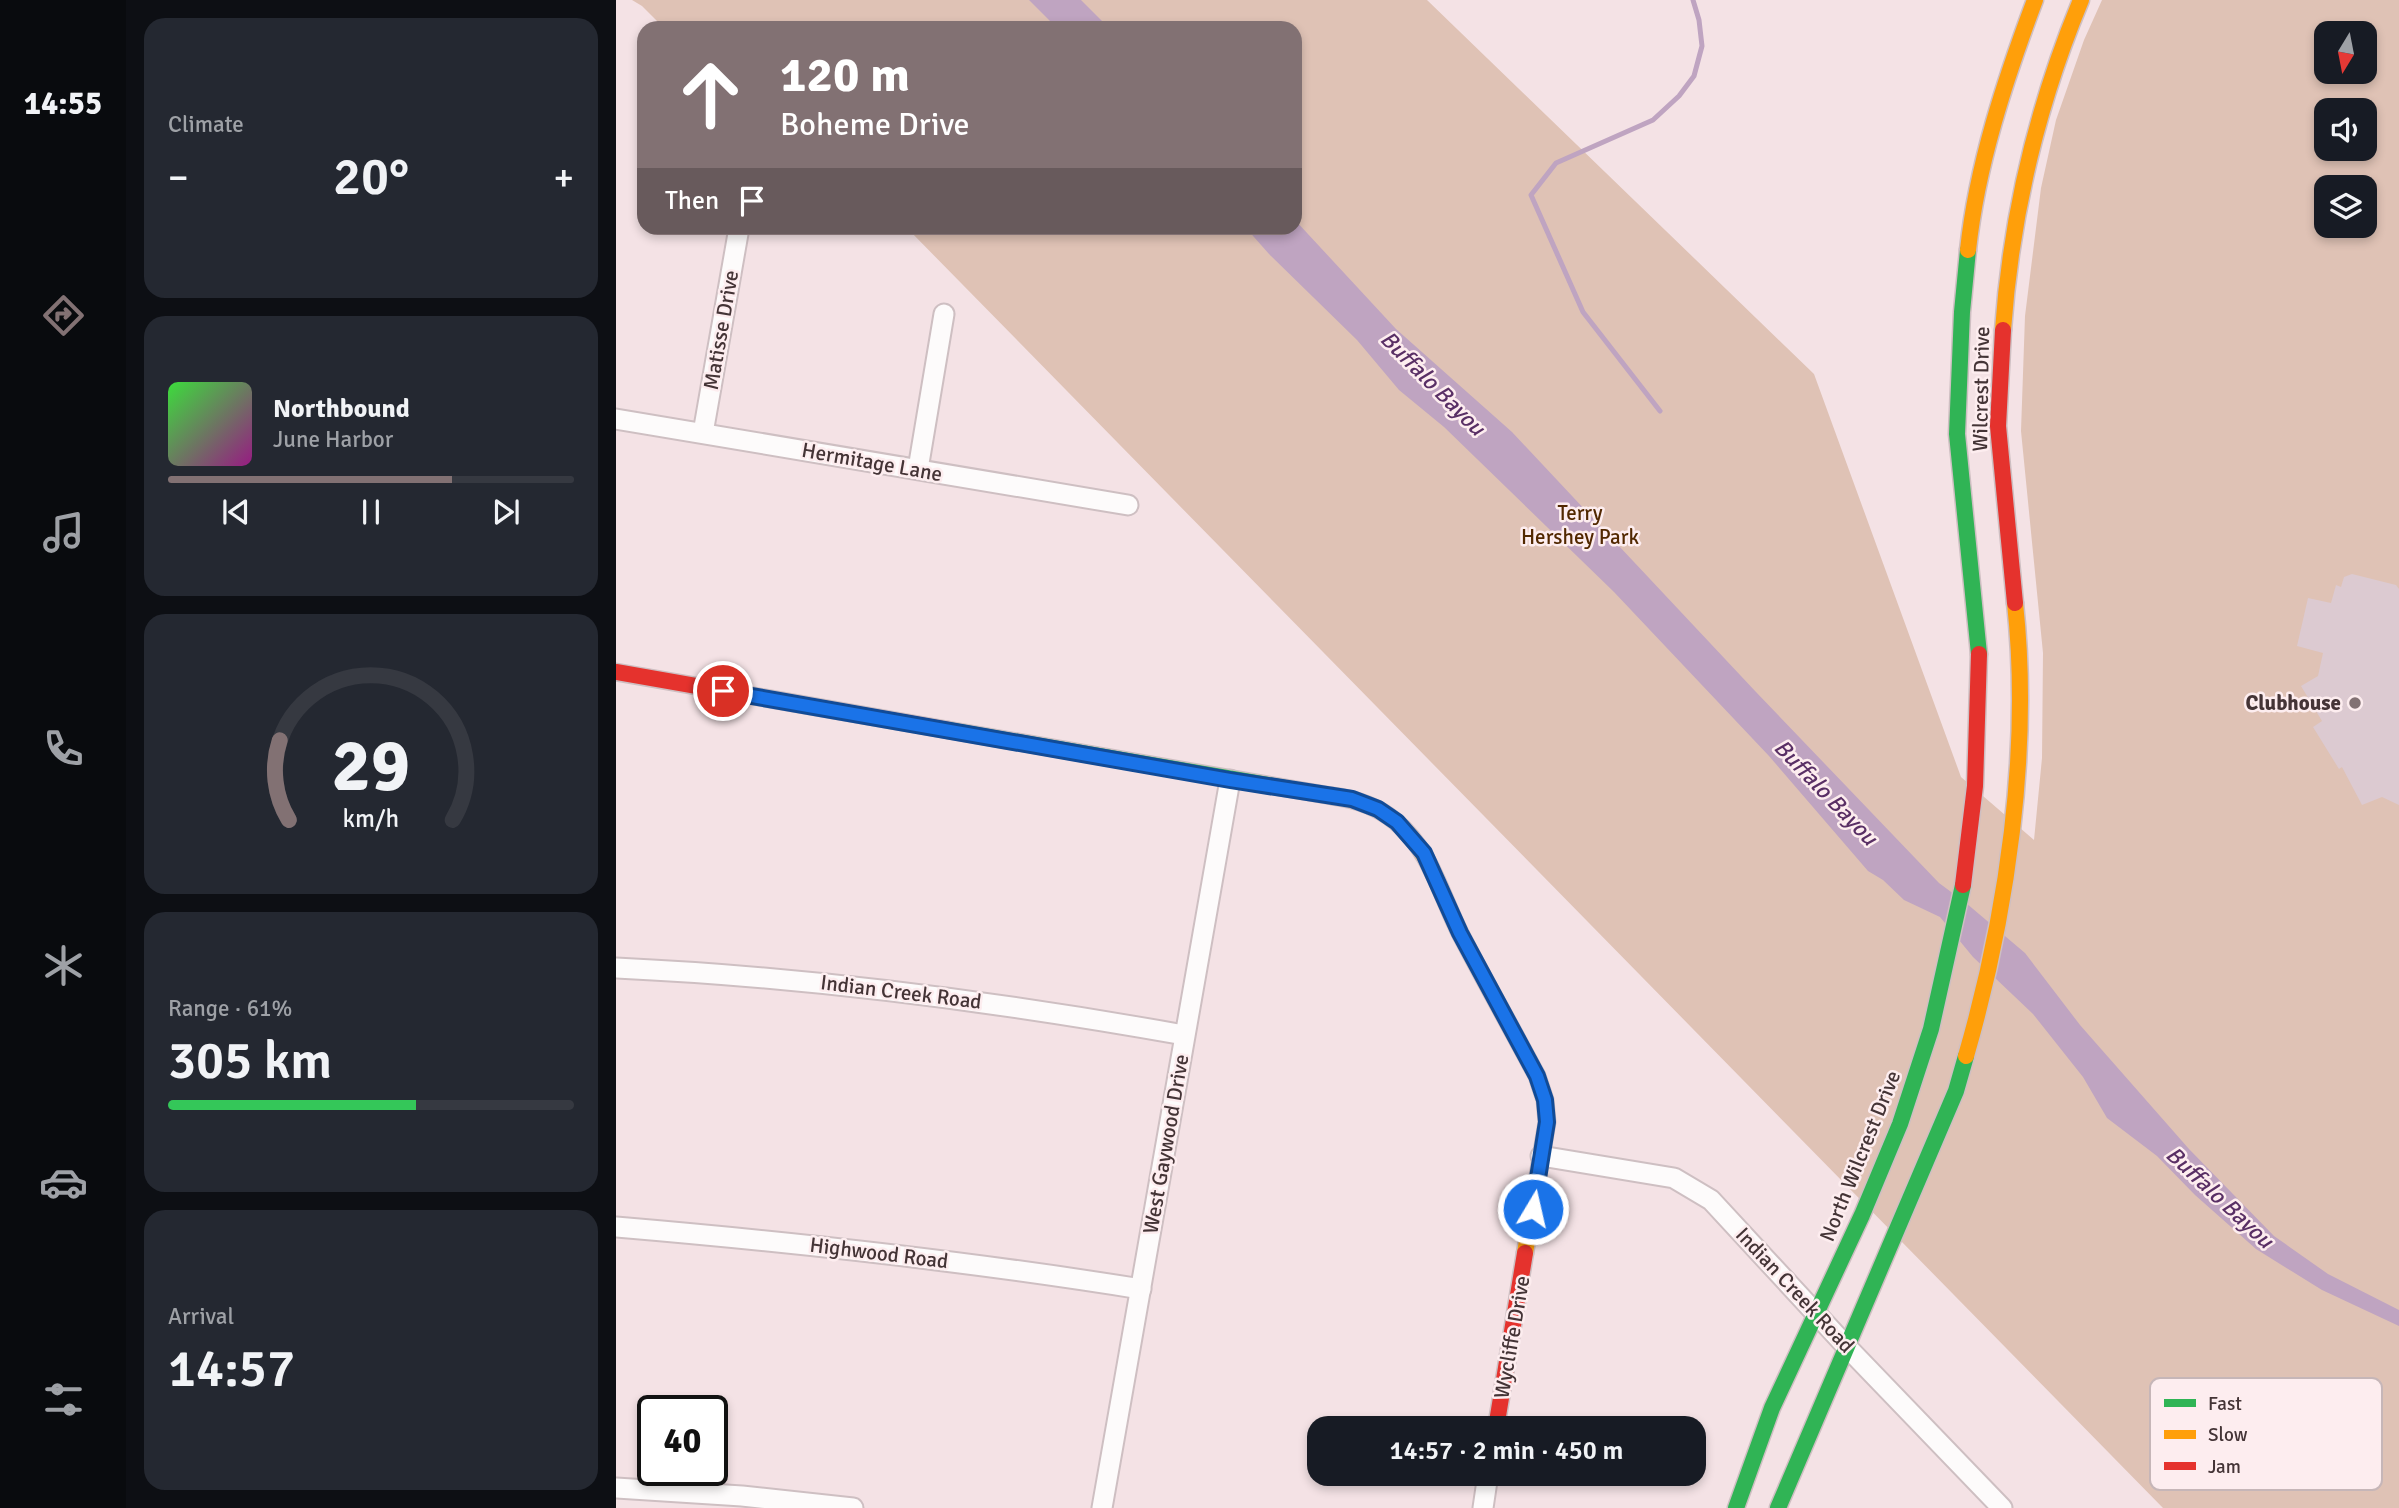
<!DOCTYPE html>
<html lang="en">
<head>
<meta charset="utf-8">
<style>
	:root { --surface:#171b24; --page:#242831; --text:#f1f3f6; --muted:#9ea1a6; --line:#363941; --accent:#827173 }
	body { margin:0; font-family:Signika,sans-serif; background:var(--page); color:var(--text); height:100vh; display:flex; flex-direction:column; font-size:26px; white-space:nowrap }
	* { box-sizing:border-box; margin:0 }
	p { font-size:23px; color:var(--muted) }
	.icon { flex:none; width:38px; height:38px; fill:none; stroke:currentColor; stroke-width:2; stroke-linecap:round; stroke-linejoin:round }
	.map { position:relative; flex:1; overflow:hidden }
	.sheet { display:flex; flex-direction:column; gap:18px; padding:18px; background:#0d0f14; width:490px }
	.sheet>* { flex:none }
	.guide { position:absolute; left:21px; top:21px; width:665px; height:214px; border-radius:21px; box-shadow:0 4px 10px #0003; background:#827173; color:#fff; overflow:hidden }
	.needle { width:46px; rotate:190deg }
	.controls { position:absolute; left:1698px; top:21px; display:grid; gap:14px }
	.controls a { display:grid; place-items:center; width:63px; height:63px; border-radius:14px; background:var(--surface); box-shadow:0 4px 10px #0003; font-size:35px }
	.speed { position:absolute; left:21px; top:1395px; display:flex; gap:14px; font-size:35px; font-weight:700; text-align:center }
	.speed>* { display:grid; place-content:center; width:91px; height:91px; border-radius:50%; background:var(--surface); box-shadow:0 4px 10px #0003; line-height:1 }
	.speed .limit { border:4px solid #111; border-radius:10px; background:#fff; color:#111 }
	.pin { position:absolute; display:grid; place-items:center; width:60px; height:60px; color:#fff; margin:-30px; border:4px solid #fff; border-radius:50%; box-shadow:0 2px 7px #0007 }
	.me { position:absolute; width:77px; margin:-38px; rotate:9deg; stroke-linejoin:round; filter:drop-shadow(0 0 5px #0008) }
	.turn { display:flex; align-items:center; gap:24px; height:147px; padding:0 28px; font-size:32px }
	.turn .icon { width:91px; height:91px; stroke-width:2.5 }
	.turn b { display:block; font-size:49px; line-height:60px }
	.then { display:flex; align-items:center; height:66px; padding:0 28px; background:#0003; gap:14px; font-size:26px }
	.big { font-size:52px; font-weight:600; line-height:1.1 }
	.sheet .widget { flex:1; display:flex; flex-direction:column; justify-content:center; gap:10px; min-width:0; padding:0 24px; border-radius:21px; background:var(--page) }
	.sheet .dial { align-items:center; gap:0 }
	.dial svg { height:182px; overflow:visible; fill:none; stroke:var(--line); stroke-width:7; stroke-linecap:round; text-anchor:middle }
	.dial text { fill:var(--text); stroke:none }
	.song { display:flex; align-items:center; gap:21px }
	.cover { width:84px; height:84px; border-radius:10px; background:linear-gradient(135deg,hsl(120 70% 55%),hsl(310 70% 35%)) }
	.played { height:7px; border-radius:4px; background:linear-gradient(90deg,var(--accent) 70%,var(--line) 70%) }
	.keys { display:flex; justify-content:space-around; direction:ltr }
	.heat { display:flex; justify-content:space-between; align-items:center; font-size:38px; direction:ltr }
	.charge { height:10px; border-radius:5px; background:linear-gradient(90deg,#34c759 61%,var(--line) 0) }
	.trip { position:absolute; left:691px; top:1416px; width:399px; height:70px; border-radius:21px; background:var(--surface); box-shadow:0 4px 10px #0003; font-weight:600; line-height:70px; text-align:center }
	main { display:flex; flex:1; min-height:0 }
	.tabs { display:flex; flex-direction:column; width:126px; justify-content:space-around; align-items:center; background:#090b0e; color:var(--muted) }
	.tabs .icon { width:49px; height:49px }
	.tabs .selected { color:var(--accent) }
	.tabs b { font-size:32px; color:var(--text) }
	.map>svg:first-child { display:block }
	.green { fill:#dfc2b5; fill-rule:evenodd }
	.water { fill:#bfa4c1 }
	.lines { fill:none; stroke-linecap:round; stroke-linejoin:round }
	.stream { stroke:#bfa4c1; stroke-width:5 }
	.building { fill:#dccad1 }
	.street-casing { stroke:#cebfc2; stroke-width:23 }
	.fast-casing { stroke:#cebfc2; stroke-width:19 }
	.slow-casing { stroke:#cebfc2; stroke-width:19 }
	.jam-casing { stroke:#cebfc2; stroke-width:19 }
	.street { stroke:#fdfbfb; stroke-width:19 }
	.fast { stroke:#30b455; stroke-width:16 }
	.slow { stroke:#ff9f0a; stroke-width:16 }
	.jam { stroke:#e5322d; stroke-width:16 }
	.route-casing { stroke:#114b97; stroke-width:18 }
	.route { stroke:#1a73e8; stroke-width:12 }
	.poi-dot { fill:#827173; stroke:#fdedef; stroke-width:2.5 }
	.labels { text-anchor:middle; stroke-width:5; stroke-linejoin:round; paint-order:stroke }
	.street-label { font-size:21px; fill:#443436; stroke:#fdedef }
	.park-label { font-size:21px; fill:#522800; stroke:#fdedef }
	.poi-label { font-size:21px; font-weight:bold; fill:#443436; stroke:#fdedef; text-anchor:end }
	.water-label { font-size:23px; font-style:italic; fill:#592f65; stroke:#fdedef }
	.key { fill:#fdedef; stroke:#c6b6b8; stroke-width:2 }
	.key-label { font-size:19px; fill:#443436 }
</style>
</head>
<body>
<main>
<nav class="tabs">
<b>14:55</b>
<svg class="icon selected" aria-label="directions" viewBox="0 0 24 24"><path d="M12 3l9 9-9 9-9-9zM9 14v-3h6M13 9l2 2-2 2"/></svg>
<svg class="icon" aria-label="music" viewBox="0 0 24 24"><path d="M9 18V5l10-2v13"/><circle cx="6" cy="18" r="3"/><circle cx="16" cy="16" r="3"/></svg>
<svg class="icon" aria-label="phone" viewBox="0 0 24 24"><path d="M5 4h4l2 5-3 2q2 4 5 5l2-3 5 2v4C11 20 4 13 5 4z"/></svg>
<svg class="icon" aria-label="climate" viewBox="0 0 24 24"><path d="M12 3v18M4 7l16 10M4 17L20 7"/></svg>
<svg class="icon" aria-label="car" viewBox="0 0 24 24"><path d="M5 17H2v-5l4-1 3-4h7l3 4 3 1v5h-3M9 17h6M6 11h13"/><circle cx="7" cy="17" r="2"/><circle cx="17" cy="17" r="2"/></svg>
<svg class="icon" aria-label="filters" viewBox="0 0 24 24"><path d="M4 7h16M4 17h16"/><circle cx="9" cy="7" r="2"/><circle cx="15" cy="17" r="2"/></svg>
</nav>
<section class="sheet">
<div class="widget"><p>Climate</p>
<div class="heat"><a>−</a><b class="big">20°</b><a>+</a></div>
</div>
<div class="widget">
<div class="song"><i class="cover"></i><div><b>Northbound</b><p>June Harbor</p></div></div>
<div class="played"></div>
<div class="keys"><svg class="icon" aria-label="previous" viewBox="0 0 24 24"><path d="M18 5L8 12l10 7zM5 5v14"/></svg><svg class="icon" aria-label="pause" viewBox="0 0 24 24"><path d="M8 5v14M16 5v14"/></svg><svg class="icon" aria-label="next" viewBox="0 0 24 24"><path d="M6 5l10 7-10 7zM19 5v14"/></svg></div>
</div>
<div class="widget dial"><svg viewBox="0 0 100 80">
<path d="M14 69A42 42 0 1 1 86 69"/>
<path d="M14 69A42 42 0 0 1 10 34" stroke="#827173"/>
<text x="50" y="56" font-size="32" font-weight="700">29</text>
<text x="50" y="72" font-size="11">km/h</text>
</svg></div>
<div class="widget"><p>Range · 61%</p><b class="big">305 km</b><div class="charge"></div></div>
<div class="widget"><p>Arrival</p><b class="big">14:57</b></div>
</section>
<div class="map">
<svg width="1783" height="1508" viewBox="0 0 1783 1508">
	<rect width="100%" height="100%" fill="#f4e2e5"/>
	<!-- green -->
	<path class="green" d="M16 0H811L1198 374 1345 777 1418 840 1426 758 1427 653 1405 431 1409 316 1425 188 1440 120 1468 40 1486 0H1783V1508H1547L291 228H679V28H48L26 6ZM1710 33H1748V72H1710ZM1710 110H1748V149H1710ZM1710 187H1748V226H1710Z"/>
	<!-- water -->
	<g class="water">
		<polygon points="413,0 465,0 493,28 441,28"/>
		<polygon points="679,220 780,329 896,432 1140,692 1323,883 1350,903 1409,953 1464,1025 1573,1149 1658,1236 1712,1274 1783,1310 1783,1326 1706,1290 1640,1249 1579,1195 1541,1156 1491,1118 1467,1077 1417,1014 1357,957 1324,917 1288,900 1267,880 1252,871 1153,756 998,592 828,427 783,390 741,340 653,254 630,228 679,228"/>
	</g>
	<g class="lines">
		<!-- stream -->
		<polyline class="stream" points="1044,411 967,312 915,195 940,163 1037,120 1063,96 1078,76 1086,46 1083,20 1077,0"/>
	</g>
	<!-- building -->
	<polygon class="building" points="1736,574 1780,585 1783,589 1783,805 1766,797 1746,805 1726,767 1723,769 1697,727 1706,721 1685,686 1702,676 1707,653 1681,646 1692,598 1715,603 1720,585 1725,587 1728,577"/>
	<g class="lines">
		<defs>
			<g id="street">
				<polyline points="0,419 512,505"/>
				<polyline points="87,433 123,228"/>
				<polyline points="302,469 328,314"/>
				<path d="M0 968C193 977 378 1001 568 1035"/>
				<polyline points="925,1156 1058,1178 1095,1200 1230,1346 1386,1508"/>
				<path d="M0 1227C176 1242 351 1261 525 1289"/>
				<polyline points="0,1488 126,1496 237,1508"/>
				<polyline points="486,1508 614,780"/>
				<polyline points="867,1508 872,1474"/>
			</g>
			<g id="fast">
				<polyline points="1352,250 1346,312 1341,434 1363,654"/>
				<polyline points="332,730 716,796"/>
				<polyline points="1120,1508 1156,1408 1246,1215 1284,1124 1315,1029 1347,885"/>
				<polyline points="1162,1508 1340,1091 1350,1056"/>
			</g>
			<g id="slow">
				<path d="M1352 250C1361 165 1389 80 1419 0"/>
				<path d="M1387 330C1395 216 1421 106 1465 0"/>
				<path d="M716 796C739 799 761 806 779 821 815 850 825 896 845 935 870 983 896 1029 921 1076L929 1100 931 1122 909 1253"/>
				<path d="M1350 1056C1391 914 1415 751 1399 603"/>
			</g>
			<g id="jam">
				<polyline points="1387,330 1382,426 1399,603"/>
				<polyline points="0,672 332,730"/>
				<polyline points="1347,885 1359,786 1363,654"/>
				<polyline points="880,1428 909,1253"/>
			</g>
		</defs>
		<!-- street casing -->
		<use href="#street" class="street-casing"/>
		<!-- fast casing -->
		<use href="#fast" class="fast-casing"/>
		<!-- slow casing -->
		<use href="#slow" class="slow-casing"/>
		<!-- jam casing -->
		<use href="#jam" class="jam-casing"/>
		<!-- street -->
		<use href="#street" class="street"/>
		<!-- fast -->
		<use href="#fast" class="fast"/>
		<!-- slow -->
		<use href="#slow" class="slow"/>
		<!-- jam -->
		<use href="#jam" class="jam"/>
	</g>
	<g class="lines">
		<defs>
			<polyline id="route" points="107,691 614,780 736,799 762,809 781,822 808,853 844,933 921,1076 929,1100 931,1122 917,1209"/>
		</defs>
		<!-- route casing -->
		<use href="#route" class="route-casing"/>
		<!-- route -->
		<use href="#route" class="route"/>
	</g>
	<!-- markers -->
	<circle class="poi-dot" cx="1739" cy="703" r="7"/>
	<g class="labels">
		<!-- street labels -->
		<g class="street-label">
			<text transform="translate(105 330) rotate(-80)" y="7">Matisse Drive</text>
			<text transform="translate(1365 389) rotate(-89)" y="7">Wilcrest Drive</text>
			<text transform="translate(256 462) rotate(10)" y="7">Hermitage Lane</text>
			<text transform="translate(285 992) rotate(7)" y="7">Indian Creek Road</text>
			<text transform="translate(550 1144) rotate(-80)" y="7">West Gaywood Drive</text>
			<text transform="translate(1244 1156) rotate(-68)" y="7">North Wilcrest Drive</text>
			<text transform="translate(263 1253) rotate(7)" y="7">Highwood Road</text>
			<text transform="translate(1179 1290) rotate(47)" y="7">Indian Creek Road</text>
			<text transform="translate(896 1337) rotate(-80)" y="7">Wycliffe Drive</text>
		</g>
		<!-- park labels -->
		<g class="park-label">
			<text x="964" y="520">Terry<tspan x="964" dy="24">Hershey Park</tspan></text>
		</g>
		<!-- poi labels -->
		<g class="poi-label">
			<text x="1725" y="710">Clubhouse</text>
		</g>
		<!-- water labels -->
		<g class="water-label">
			<text transform="translate(817 383) rotate(45)" y="8">Buffalo Bayou</text>
			<text transform="translate(1210 792) rotate(46)" y="8">Buffalo Bayou</text>
			<text transform="translate(1604 1197) rotate(43)" y="8">Buffalo Bayou</text>
		</g>
	</g>
	<!-- legend -->
	<rect x="1534" y="1378" width="232" height="112" rx="10" class="key"/>
	<rect x="1548" y="1399" width="32" height="8" fill="#30b455"/>
	<rect x="1548" y="1430" width="32" height="9" fill="#ff9f0a"/>
	<rect x="1548" y="1462" width="32" height="8" fill="#e5322d"/>
	<g class="key-label">
		<text x="1592" y="1410">Fast</text>
		<text x="1592" y="1441">Slow</text>
		<text x="1592" y="1473">Jam</text>
	</g>
</svg>
<div class="controls">
<a><svg class="needle" viewBox="-14 -14 28 28"><path d="M0-13l5 13h-10z" fill="#e53935"/><path d="M0 13l5-13h-10z" fill="#9ea1a6"/></svg></a>
<a><svg class="icon" aria-label="sound" viewBox="0 0 24 24"><path d="M4 9h4l5-4v14l-5-4H4zM17 9q2 3 0 6"/></svg></a>
<a><svg class="icon" aria-label="layers" viewBox="0 0 24 24"><path d="M12 4l9 5-9 5-9-5zM3 14l9 5 9-5"/></svg></a>
</div>
<div class="speed"><div class="limit">40</div></div>
<div class="pin" style="left:107px;top:691px;background:#d93025"><svg class="icon" aria-label="arrive" viewBox="0 0 24 24"><path d="M6 21V4h12l-3 4 3 4H6"/></svg></div>
<svg class="me" style="left:917px;top:1209px" viewBox="-20 -20 40 40"><circle r="17" fill="#1a73e8" stroke="#fff" stroke-width="3"/><path d="M0-11L8 9 0 5-8 9z" fill="#fff"/></svg>
<div class="trip">14:57 · 2 min · 450 m</div>
<div class="guide">
<div class="turn"><svg class="icon" aria-label="ahead" viewBox="0 0 24 24"><path d="M12 20V5M6 11l6-6 6 6"/></svg><div><b>120 m</b>Boheme Drive</div></div>
<div class="then">Then<svg class="icon" aria-label="arrive" viewBox="0 0 24 24"><path d="M6 21V4h12l-3 4 3 4H6"/></svg></div>
</div>
</div>
</main>
</body>
</html>
